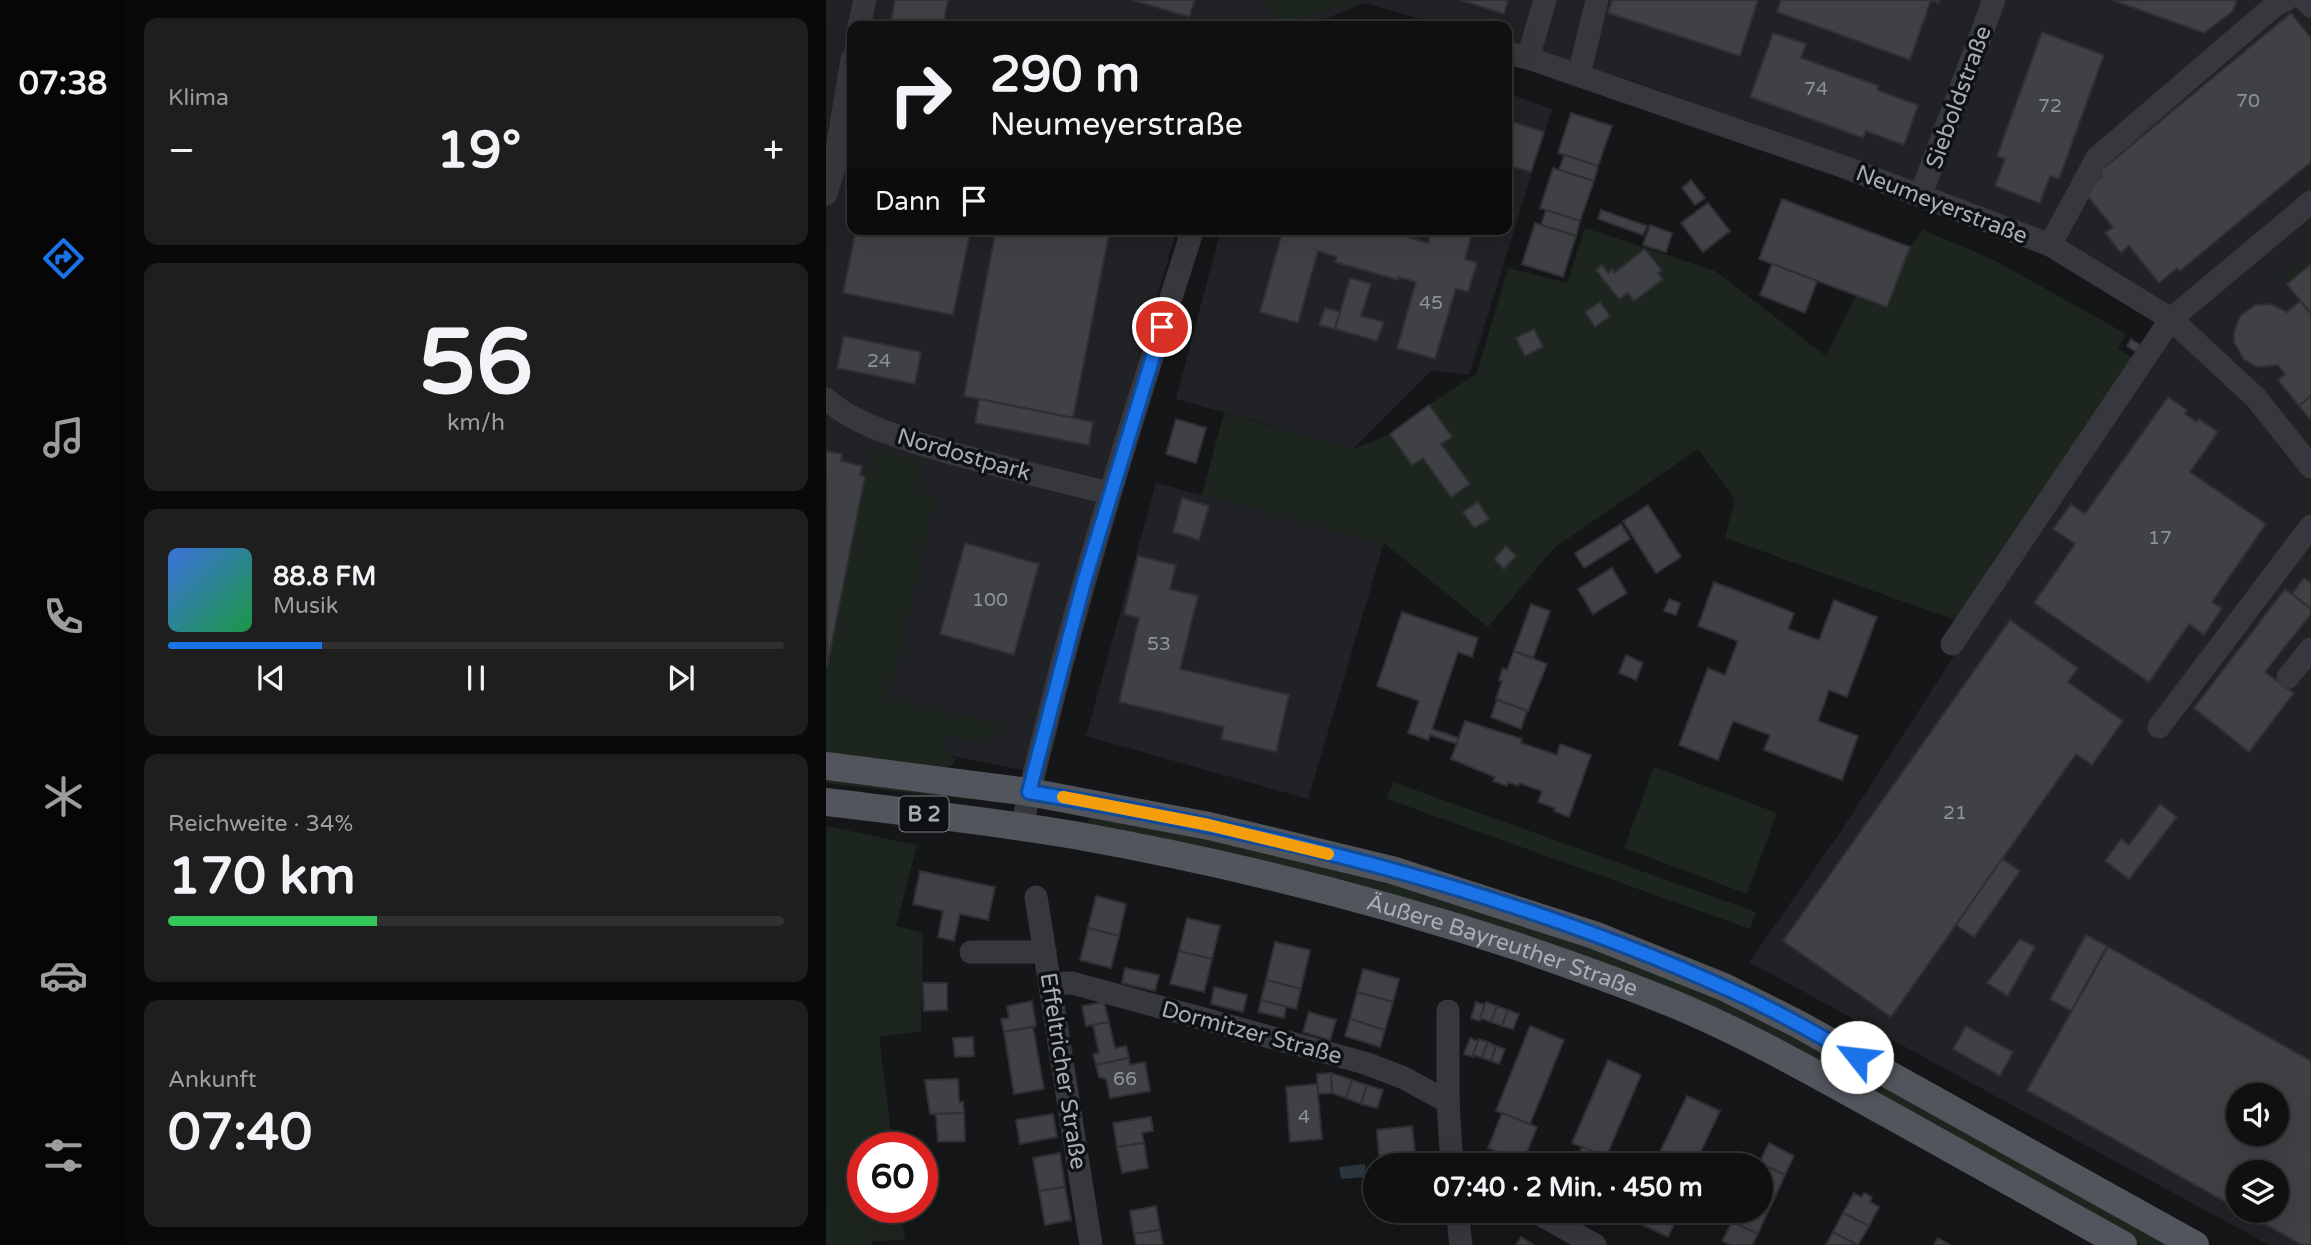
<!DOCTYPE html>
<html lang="de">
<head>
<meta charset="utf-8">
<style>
	:root { --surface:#101011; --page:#1e1e1f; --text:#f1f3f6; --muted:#9c9d9f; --line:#303031; --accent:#1a73e8 }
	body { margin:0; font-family:"Varela Round",sans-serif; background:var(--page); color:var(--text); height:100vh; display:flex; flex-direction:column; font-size:26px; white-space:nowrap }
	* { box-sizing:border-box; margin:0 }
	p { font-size:23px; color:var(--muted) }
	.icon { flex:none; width:38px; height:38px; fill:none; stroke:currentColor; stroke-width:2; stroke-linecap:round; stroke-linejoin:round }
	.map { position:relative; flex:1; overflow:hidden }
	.side { display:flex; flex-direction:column; gap:18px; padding:18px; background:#090909; width:700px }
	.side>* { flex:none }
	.banner { position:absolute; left:21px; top:21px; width:665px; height:214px; border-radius:14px; box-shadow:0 7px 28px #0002,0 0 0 2px var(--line); background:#101011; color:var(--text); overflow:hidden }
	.controls { position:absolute; left:1400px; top:1083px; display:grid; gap:14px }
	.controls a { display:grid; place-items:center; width:63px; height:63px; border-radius:50%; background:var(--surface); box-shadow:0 7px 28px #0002,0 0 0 2px var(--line); font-size:35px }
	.speed { position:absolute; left:21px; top:1132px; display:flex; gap:14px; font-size:35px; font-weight:700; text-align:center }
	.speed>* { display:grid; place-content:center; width:91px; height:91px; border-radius:50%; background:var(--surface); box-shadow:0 7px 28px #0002,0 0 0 2px var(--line); line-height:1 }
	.speed .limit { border:10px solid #d22; background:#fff; color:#111 }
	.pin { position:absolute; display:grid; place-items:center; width:60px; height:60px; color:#fff; margin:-30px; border:4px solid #fff; border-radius:50%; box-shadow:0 2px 7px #0007 }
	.me { position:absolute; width:77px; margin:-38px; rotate:299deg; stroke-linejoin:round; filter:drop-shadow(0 0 5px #0008) }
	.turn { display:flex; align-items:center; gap:24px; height:147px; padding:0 28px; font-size:32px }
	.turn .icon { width:91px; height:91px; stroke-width:2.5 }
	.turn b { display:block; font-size:49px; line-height:60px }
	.then { display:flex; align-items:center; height:66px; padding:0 28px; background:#0003; gap:14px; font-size:26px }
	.big { font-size:52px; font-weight:700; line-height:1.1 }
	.side .tile { flex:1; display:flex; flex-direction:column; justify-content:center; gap:10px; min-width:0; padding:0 24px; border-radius:14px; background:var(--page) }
	.side .dial { align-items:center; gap:0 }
	.dial b { font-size:91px; line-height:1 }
	.song { display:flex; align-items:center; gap:21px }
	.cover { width:84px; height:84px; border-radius:10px; background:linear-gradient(135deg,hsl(220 70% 55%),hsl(140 70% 35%)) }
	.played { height:7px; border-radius:4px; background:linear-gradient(90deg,var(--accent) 25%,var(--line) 25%) }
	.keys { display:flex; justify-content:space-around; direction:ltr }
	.heat { display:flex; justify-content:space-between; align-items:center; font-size:38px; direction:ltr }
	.charge { height:10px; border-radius:5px; background:linear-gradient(90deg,#34c759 34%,var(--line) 0) }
	.trip { position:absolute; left:537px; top:1153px; width:410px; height:70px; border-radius:35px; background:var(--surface); box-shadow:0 7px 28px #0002,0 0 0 2px var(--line); font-weight:700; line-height:70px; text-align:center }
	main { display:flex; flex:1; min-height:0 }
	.dock { display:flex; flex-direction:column; width:126px; justify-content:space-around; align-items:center; background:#060607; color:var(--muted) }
	.dock .icon { width:49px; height:49px }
	.dock .current { color:var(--accent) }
	.dock b { font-size:32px; color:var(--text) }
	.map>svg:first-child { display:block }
	.built { fill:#212225; fill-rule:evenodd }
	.green { fill:#1d261e }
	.water { fill:#2b353c }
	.building { fill:#3f4145; stroke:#2f3034; stroke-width:2; fill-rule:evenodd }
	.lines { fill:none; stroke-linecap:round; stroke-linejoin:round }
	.minor { stroke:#36383d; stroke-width:23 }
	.major { stroke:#52555c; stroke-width:28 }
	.route-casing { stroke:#114b97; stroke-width:18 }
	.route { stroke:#1a73e8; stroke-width:12 }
	.slow { stroke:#f59e0b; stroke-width:12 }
	.labels { text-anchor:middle; stroke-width:7; stroke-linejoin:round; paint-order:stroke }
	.number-label { font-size:19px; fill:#8d929b }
	.shield { fill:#101112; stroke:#7a7e86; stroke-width:2 }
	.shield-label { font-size:21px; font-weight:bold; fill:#a7adb8 }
	.street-label { font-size:23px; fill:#a7adb8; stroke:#101112 }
</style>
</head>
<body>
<main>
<nav class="dock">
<b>07:38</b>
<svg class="icon current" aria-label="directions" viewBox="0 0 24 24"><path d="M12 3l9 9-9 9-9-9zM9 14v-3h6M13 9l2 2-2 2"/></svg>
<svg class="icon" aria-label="music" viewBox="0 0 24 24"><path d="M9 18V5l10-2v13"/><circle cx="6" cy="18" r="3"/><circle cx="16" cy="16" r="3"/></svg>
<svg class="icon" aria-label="phone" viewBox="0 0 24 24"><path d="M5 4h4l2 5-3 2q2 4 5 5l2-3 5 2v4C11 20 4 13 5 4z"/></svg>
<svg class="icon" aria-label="climate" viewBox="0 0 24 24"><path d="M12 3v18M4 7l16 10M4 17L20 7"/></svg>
<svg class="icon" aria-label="car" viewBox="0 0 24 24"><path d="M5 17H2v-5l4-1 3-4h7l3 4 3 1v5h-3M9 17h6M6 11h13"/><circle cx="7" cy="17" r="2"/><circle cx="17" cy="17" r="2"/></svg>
<svg class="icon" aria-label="filters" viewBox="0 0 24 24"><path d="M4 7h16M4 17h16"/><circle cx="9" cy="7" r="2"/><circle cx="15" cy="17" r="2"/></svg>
</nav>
<section class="side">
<div class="tile"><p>Klima</p>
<div class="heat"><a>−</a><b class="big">19°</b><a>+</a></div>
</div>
<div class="tile dial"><b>56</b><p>km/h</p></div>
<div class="tile">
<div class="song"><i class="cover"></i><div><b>88.8 FM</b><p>Musik</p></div></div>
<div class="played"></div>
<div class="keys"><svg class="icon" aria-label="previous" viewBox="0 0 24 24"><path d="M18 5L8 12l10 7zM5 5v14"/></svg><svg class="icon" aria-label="pause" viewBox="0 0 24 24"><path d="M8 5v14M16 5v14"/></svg><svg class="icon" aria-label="next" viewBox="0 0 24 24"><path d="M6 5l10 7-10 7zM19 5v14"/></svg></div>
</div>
<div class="tile"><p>Reichweite · 34%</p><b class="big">170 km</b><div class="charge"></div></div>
<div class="tile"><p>Ankunft</p><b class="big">07:40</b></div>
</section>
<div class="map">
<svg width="1485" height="1245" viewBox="0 0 1485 1245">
	<rect width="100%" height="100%" fill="#151617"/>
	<!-- built -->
	<g class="built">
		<path d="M0 0H1485V1245H1443L923 962 1017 828 1345 320 1226 243 1071 174 809 82 681 45V26H618L539 3 481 26H26V229H351L279 475 207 772 0 731ZM1412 1096H1451V1134H1412ZM1412 1172H1451V1211H1412Z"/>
		<polygon points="681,93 726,109 643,375 606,370 527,449 350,399 395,229 681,229"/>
		<polygon points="330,483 558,543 482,799 260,736"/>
	</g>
	<!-- green -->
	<g class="green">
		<polygon points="436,0 530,0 455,25"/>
		<polygon points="759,228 889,271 1000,356 1030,295 1061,307 1084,247 1097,230 1168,260 1300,334 1292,348 1307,359 1132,621 899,538 909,500 872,449 728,548 662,627 558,543 376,495 398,413 527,449 564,434 586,465 597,458 626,497 643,484 615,444 625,437 603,405 651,373 682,268 741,283"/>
		<polygon points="1485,258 1485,264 1464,281 1457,273 1466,266 1470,270"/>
		<polygon points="45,450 94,461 88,493 109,499 63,699 179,726 155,741 121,735 119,750 128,759 128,764 114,771 0,756 0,668"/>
		<polygon points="828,767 951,813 921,894 798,848"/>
		<polygon points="0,776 148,795 147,800 0,783"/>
		<polygon points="567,782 930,912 924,929 561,799"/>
		<polygon points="264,812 484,859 768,946 907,1003 1348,1245 1317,1245 1043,1093 901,1018 261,827"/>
		<polygon points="0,826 91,845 70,926 97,933 95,1031 53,1037 67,1148 37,1148 37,1208 75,1208 79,1240 46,1241 46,1245 0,1245"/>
	</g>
	<!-- water -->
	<polygon class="water" points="539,1164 540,1177 515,1179 513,1167"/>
	<!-- building -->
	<g class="building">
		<polygon points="69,0 122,0 117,26 64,26"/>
		<polygon points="306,0 369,0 363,17"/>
		<polygon points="634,0 682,0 678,14"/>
		<polygon points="786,0 932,0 914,56 782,13"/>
		<polygon points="955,0 1114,0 1113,3 1105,0 1084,60 951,12"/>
		<polygon points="1286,0 1411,0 1407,11 1378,33"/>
		<polygon points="1465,13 1485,38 1485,162 1354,271 1351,268 1333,283 1303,246 1295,253 1279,233 1287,227 1257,191 1276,176 1273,172"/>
		<polygon points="1216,32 1278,55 1233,179 1224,176 1214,203 1169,186 1179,159 1171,156"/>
		<polygon points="947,33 980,44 975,58 1053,86 1051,90 1092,105 1078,145 1040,131 1037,138 924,97"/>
		<polygon points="745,113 786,126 772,166 732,153"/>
		<polygon points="681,120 718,132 705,172 681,165"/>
		<polygon points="738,155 772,166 768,181 733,170"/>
		<polygon points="727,168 768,181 754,221 714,208"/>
		<polygon points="865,180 879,198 869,205 856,188"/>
		<polygon points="956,199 1084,247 1061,307 933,259"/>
		<polygon points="882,203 904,231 877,252 855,223"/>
		<polygon points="720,210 754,221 750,236 715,225"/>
		<polygon points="775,210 821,226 817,235 772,219"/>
		<polygon points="709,223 750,236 737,277 696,264"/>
		<polygon points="824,225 846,233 840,252 817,245"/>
		<polygon points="30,229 145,229 127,315 17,293"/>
		<polygon points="170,229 284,229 247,418 138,396"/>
		<polygon points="457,229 555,229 602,243 605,229 647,229 639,259 651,263 642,292 630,288 609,359 571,348 590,282 572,277 572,280 509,262 511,257 492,251 472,323 434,312"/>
		<polygon points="819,249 836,271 832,273 837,279 808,301 802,293 793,299 770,270 776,265 782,273 786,269 788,273"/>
		<polygon points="946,264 991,281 979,313 934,295"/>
		<polygon points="1485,264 1485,314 1461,284"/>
		<polygon points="524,278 545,284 535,316 558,322 551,341 509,329"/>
		<polygon points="1474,301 1485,314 1485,396 1473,406 1452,380 1459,374 1455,369 1452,365 1432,367 1418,360 1408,342 1408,332 1414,316 1429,305 1445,304 1461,312"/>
		<polygon points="774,302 784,316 769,327 759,312"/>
		<polygon points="499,308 514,312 508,329 493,325"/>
		<polygon points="708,329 717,347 699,356 690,338"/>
		<polygon points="18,336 95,352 89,384 11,368"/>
		<polygon points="1305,339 1317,347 1313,354 1301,346"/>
		<polygon points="1485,396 1485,420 1473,406"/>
		<polygon points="1342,397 1361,410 1359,414 1371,422 1373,419 1392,432 1364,472 1440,524 1386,602 1396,608 1378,635 1363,624 1323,682 1208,603 1249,544 1227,529 1245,504 1259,514"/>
		<polygon points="153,399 267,422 263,445 149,423"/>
		<polygon points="603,405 626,437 615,444 644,484 625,497 597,458 586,465 564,434"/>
		<polygon points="350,419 380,428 370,463 340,454"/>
		<polygon points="0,451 16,454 15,461 36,466 34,475 39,476 1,667"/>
		<polygon points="356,498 383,506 373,540 347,532"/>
		<polygon points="652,502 663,519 648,528 637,512"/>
		<polygon points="822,505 855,557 830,573 797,521"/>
		<polygon points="795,524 804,539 758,568 749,553"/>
		<polygon points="139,543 213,564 188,655 114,634"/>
		<polygon points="680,546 690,556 678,569 668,559"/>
		<polygon points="312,556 350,565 344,589 372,596 354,669 463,695 450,752 395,739 398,727 293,702 313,618 298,614"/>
		<polygon points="786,568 801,593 767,614 752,589"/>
		<polygon points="1478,578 1485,583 1485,609 1466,594"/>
		<polygon points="888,582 968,613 962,629 993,640 1008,600 1051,617 1021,697 1003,690 992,721 1032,736 1016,780 938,750 944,735 907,721 892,760 853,745 882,668 899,675 912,641 872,626"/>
		<polygon points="1459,589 1485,609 1485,614 1439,672 1468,693 1423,752 1368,708"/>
		<polygon points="843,599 854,603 850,615 838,611"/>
		<polygon points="705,604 724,611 707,658 688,651"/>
		<polygon points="576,612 652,638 646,657 632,652 606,729 633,738 631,744 604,735 602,740 582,733 593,701 551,686"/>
		<polygon points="1184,620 1252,668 1242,682 1297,721 1266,765 1250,754 1065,1017 957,941"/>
		<polygon points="688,651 721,664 702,711 670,699 676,681 673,680 677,668 681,670"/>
		<polygon points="800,655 817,663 810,680 793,673"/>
		<polygon points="671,700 701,711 695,729 665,717"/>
		<polygon points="639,721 696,739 695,743 731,755 734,744 765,755 743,817 728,811 729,808 712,802 716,791 693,783 692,786 682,782 681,786 667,781 669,777 625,759"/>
		<polygon points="1334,804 1351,817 1303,879 1279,861 1295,839 1303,845"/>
		<polygon points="1176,859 1194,871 1148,937 1130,925"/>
		<polygon points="94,871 169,887 162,920 134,914 128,941 112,937 117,911 87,904"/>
		<polygon points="270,896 300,904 293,936 262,928"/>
		<polygon points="361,918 394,926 386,959 353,951"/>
		<polygon points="262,928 293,936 285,968 254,960"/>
		<polygon points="1260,935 1281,946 1245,1011 1224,999"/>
		<polygon points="1194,939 1209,947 1182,996 1161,983"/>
		<polygon points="449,942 484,950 475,989 440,980"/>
		<path d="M1282 947 1485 1061V1245H1476L1416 1211H1451V1172H1412V1209L1201 1090ZM1412 1096H1451V1134H1412Z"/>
		<polygon points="353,951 386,959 378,992 344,984"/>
		<polygon points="299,968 333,975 329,991 296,983"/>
		<polygon points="537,969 573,979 567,1002 531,992"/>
		<polygon points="440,980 475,989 470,1009 435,1000"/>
		<polygon points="97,983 121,983 121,1010 98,1011"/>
		<polygon points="388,987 421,995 417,1012 385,1004"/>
		<polygon points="531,992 567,1002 559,1030 524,1019"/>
		<polygon points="435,1000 460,1007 458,1018 432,1012"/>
		<polygon points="206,1001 210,1026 178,1032 175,1019 183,1018 181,1006"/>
		<polygon points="278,1002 283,1022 260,1026 256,1006"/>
		<polygon points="650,1002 659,1005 654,1021 645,1018"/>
		<polygon points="660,1002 671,1006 665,1022 654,1018"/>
		<polygon points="671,1006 682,1010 676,1026 665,1022"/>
		<polygon points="682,1010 693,1014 687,1029 676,1026"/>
		<polygon points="483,1012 510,1020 504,1040 477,1032"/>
		<polygon points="524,1019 559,1030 554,1047 519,1036"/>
		<polygon points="283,1022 289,1048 300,1046 303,1058 270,1065 267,1054 273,1053 267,1025"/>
		<polygon points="704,1026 738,1040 704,1124 670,1111"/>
		<polygon points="1140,1026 1187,1052 1174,1076 1127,1049"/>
		<polygon points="207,1027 218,1089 188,1094 178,1032"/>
		<polygon points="147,1037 148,1056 129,1057 127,1038"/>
		<polygon points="644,1038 652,1041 647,1057 638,1054"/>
		<polygon points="653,1039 662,1042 656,1058 647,1055"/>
		<polygon points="662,1042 670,1046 665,1061 656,1058"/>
		<polygon points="670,1046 679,1049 673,1064 665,1061"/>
		<polygon points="303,1058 304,1065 319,1062 324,1091 284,1098 280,1079 273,1077 270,1065"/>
		<polygon points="782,1060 815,1075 780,1157 746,1143"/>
		<polygon points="505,1073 506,1093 492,1094 491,1074"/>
		<polygon points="505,1073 526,1080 520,1098 506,1093"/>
		<polygon points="132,1079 133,1102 137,1102 138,1113 104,1114 99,1080"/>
		<polygon points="526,1080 541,1085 535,1104 520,1098"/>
		<polygon points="491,1084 496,1139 464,1142 460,1087"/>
		<polygon points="541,1085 557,1090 551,1108 535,1104"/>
		<polygon points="861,1096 894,1111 868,1166 827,1166"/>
		<polygon points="138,1113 139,1141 112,1142 110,1114"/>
		<polygon points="676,1113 711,1127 697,1162 662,1148"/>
		<polygon points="227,1114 231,1137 194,1144 190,1120"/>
		<polygon points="325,1117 327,1131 316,1133 318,1143 291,1147 287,1123"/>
		<polygon points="586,1126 589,1152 553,1156 551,1130"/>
		<polygon points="318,1143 322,1168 296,1173 291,1147"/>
		<polygon points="943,1143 968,1156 959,1175 933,1163"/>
		<polygon points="756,1147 780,1157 798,1166 756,1166 749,1162"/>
		<polygon points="589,1152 590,1166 555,1166 553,1156"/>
		<polygon points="234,1153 239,1187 213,1191 207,1158"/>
		<polygon points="933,1163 959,1175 950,1195 934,1187"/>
		<polygon points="239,1187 245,1220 219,1225 213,1191"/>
		<polygon points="934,1187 950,1195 941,1214 934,1211"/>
		<polygon points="1028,1193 1035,1197 1038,1193 1046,1197 1044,1202 1053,1207 1043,1226 1017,1213"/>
		<polygon points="330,1206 334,1230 308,1234 304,1211"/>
		<polygon points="755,1211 777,1211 772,1220"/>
		<polygon points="777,1211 788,1211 781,1224 772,1220"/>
		<polygon points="813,1211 854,1211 842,1237 808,1221"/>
		<polygon points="911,1211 934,1211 941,1214 932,1234 906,1222"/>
		<polygon points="1017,1213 1043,1226 1032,1245 1007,1232"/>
		<polygon points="906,1222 932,1234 926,1245 905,1245 896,1241"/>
		<polygon points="334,1230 337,1245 310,1245 308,1234"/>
		<polygon points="1007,1232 1030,1245 1000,1245"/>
		<polygon points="695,1237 708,1245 690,1245"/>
		<polygon points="1112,1238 1124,1245 1108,1245"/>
	</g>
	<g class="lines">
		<!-- minor -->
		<g class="minor">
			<polyline points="1479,0 1485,6"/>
			<polyline points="33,26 39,0"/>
			<polyline points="681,53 702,58 1024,169 1224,245 1345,319 1430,398 1485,467"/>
			<polyline points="702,58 719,0"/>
			<polyline points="753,75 771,0"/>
			<polyline points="0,194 8,168 26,59"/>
			<polyline points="1095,194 1168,0"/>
			<polyline points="1224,245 1271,158 1448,6 1460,0"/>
			<path d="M0 399C27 423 67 435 101 446 161 464 222 478 283 493"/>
			<polyline points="1126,644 1345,319 1485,202"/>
			<polyline points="1462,677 1485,649"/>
			<polyline points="1333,727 1485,526"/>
			<path d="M196 827C207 773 222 720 235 667 274 520 320 375 367 229"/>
			<polyline points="210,897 265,1245"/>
			<polyline points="145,952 219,952"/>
			<polyline points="225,984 246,983 539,1063 578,1078 622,1102"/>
			<polyline points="622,1011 622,1102 626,1166"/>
			<polyline points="631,1211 635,1245"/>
			<polyline points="708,1211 769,1245"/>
		</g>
		<!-- major -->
		<g class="major">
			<polyline points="0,766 203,792 383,826 566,870 768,935 898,987 972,1024 1369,1245"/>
			<path id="s1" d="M0 802C83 812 166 821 248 835 399 862 548 899 693 947 750 967 807 986 862 1010 933 1041 999 1079 1066 1116 1143 1159 1220 1202 1297 1245"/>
		</g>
	</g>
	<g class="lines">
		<defs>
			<path id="route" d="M336 327 258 582 203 792C436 830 679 889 895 986 942 1006 987 1032 1031 1057"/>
		</defs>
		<!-- route casing -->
		<use href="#route" class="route-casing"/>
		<!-- route -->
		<use href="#route" class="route"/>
		<!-- slow -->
		<polyline class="slow" points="237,797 383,825 502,854"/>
	</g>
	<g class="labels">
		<!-- number labels -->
		<g class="number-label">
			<text x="990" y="95">74</text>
			<text x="1422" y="107">70</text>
			<text x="1224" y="112">72</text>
			<text x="605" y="309">45</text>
			<text x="53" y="367">24</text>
			<text x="1334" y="544">17</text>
			<text x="164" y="606">100</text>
			<text x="333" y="650">53</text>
			<text x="1129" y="819">21</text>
			<text x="299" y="1085">66</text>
			<text x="478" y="1123">4</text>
		</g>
		<!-- shield labels -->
		<rect class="shield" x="73.5" y="796.5" width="49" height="35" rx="5"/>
		<g class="shield-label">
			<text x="98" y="821">B 2</text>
		</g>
		<!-- street labels -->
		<g class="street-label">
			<text transform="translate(1132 97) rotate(-70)" y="8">Sieboldstraße</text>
			<text transform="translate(1116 204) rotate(21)" y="8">Neumeyerstraße</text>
			<text transform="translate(138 454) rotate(16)" y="8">Nordostpark</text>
			<text dy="8" stroke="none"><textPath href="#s1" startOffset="693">Äußere Bayreuther Straße</textPath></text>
			<text transform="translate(426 1032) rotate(15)" y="8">Dormitzer Straße</text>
			<text transform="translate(238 1071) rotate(81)" y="8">Effeltricher Straße</text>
		</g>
	</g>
</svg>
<div class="controls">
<a><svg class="icon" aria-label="sound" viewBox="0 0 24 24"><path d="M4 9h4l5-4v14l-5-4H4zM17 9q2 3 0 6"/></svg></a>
<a><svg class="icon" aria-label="layers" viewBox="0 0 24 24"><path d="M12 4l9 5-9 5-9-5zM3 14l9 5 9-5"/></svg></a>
</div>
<div class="speed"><div class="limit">60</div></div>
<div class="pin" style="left:336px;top:327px;background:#d93025"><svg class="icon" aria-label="arrive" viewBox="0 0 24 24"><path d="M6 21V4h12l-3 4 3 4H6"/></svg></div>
<svg class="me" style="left:1031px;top:1057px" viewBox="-20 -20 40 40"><circle r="19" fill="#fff"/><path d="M0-13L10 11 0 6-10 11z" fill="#1a73e8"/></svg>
<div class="trip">07:40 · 2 Min. · 450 m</div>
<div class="banner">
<div class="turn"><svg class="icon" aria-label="right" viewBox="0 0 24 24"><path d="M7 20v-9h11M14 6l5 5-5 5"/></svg><div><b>290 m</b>Neumeyerstraße</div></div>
<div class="then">Dann<svg class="icon" aria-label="arrive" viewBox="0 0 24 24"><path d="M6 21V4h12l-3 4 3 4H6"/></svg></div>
</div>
</div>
</main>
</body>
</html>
